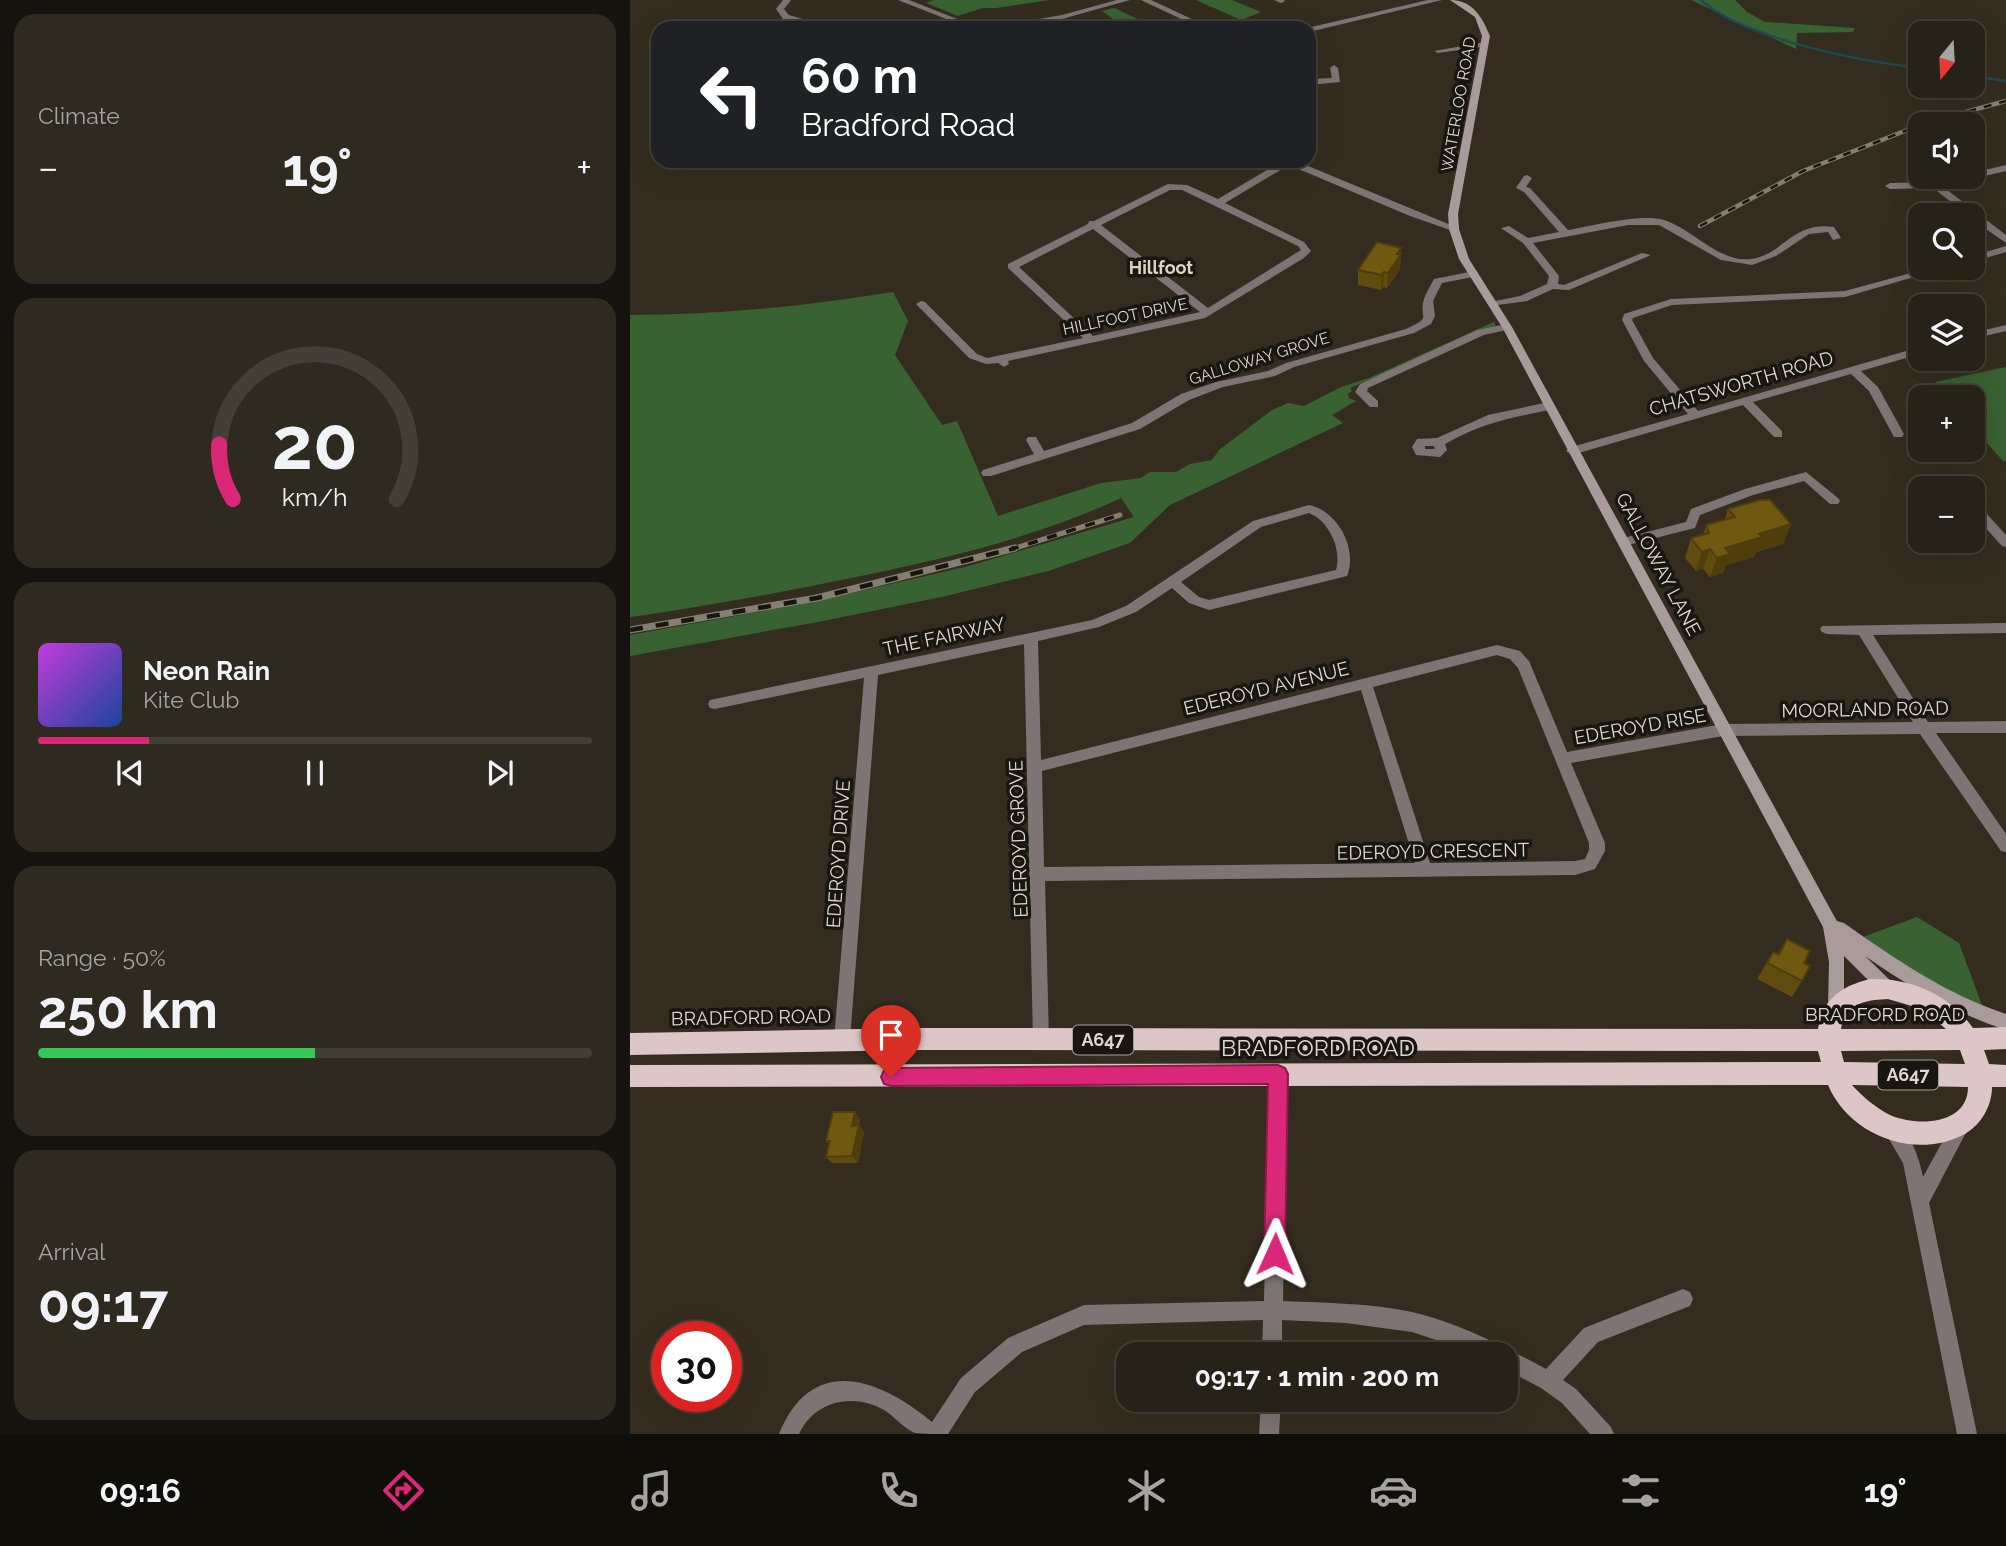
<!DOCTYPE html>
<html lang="en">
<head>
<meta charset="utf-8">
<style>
	:root { --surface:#272217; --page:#2f2a20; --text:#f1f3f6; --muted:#a4a4a1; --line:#433f36; --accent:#db2777 }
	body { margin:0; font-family:Raleway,sans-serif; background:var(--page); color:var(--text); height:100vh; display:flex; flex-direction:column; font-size:26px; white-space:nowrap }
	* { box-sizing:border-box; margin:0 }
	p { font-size:23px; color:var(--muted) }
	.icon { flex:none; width:38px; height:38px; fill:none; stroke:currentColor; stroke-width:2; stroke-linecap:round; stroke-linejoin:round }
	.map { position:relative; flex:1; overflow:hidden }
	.side { display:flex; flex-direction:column; gap:14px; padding:14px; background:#15130d; width:630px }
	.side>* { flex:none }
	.top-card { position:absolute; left:21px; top:21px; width:665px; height:147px; border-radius:21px; box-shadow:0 7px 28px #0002,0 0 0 2px var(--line); background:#202124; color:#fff; overflow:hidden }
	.needle { width:46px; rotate:198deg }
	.buttons { position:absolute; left:1278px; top:21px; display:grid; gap:14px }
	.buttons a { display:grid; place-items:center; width:77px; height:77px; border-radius:14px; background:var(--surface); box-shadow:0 7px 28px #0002,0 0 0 2px var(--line); font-size:35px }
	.speed { position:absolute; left:21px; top:1321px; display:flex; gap:14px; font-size:35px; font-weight:700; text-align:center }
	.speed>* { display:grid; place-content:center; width:91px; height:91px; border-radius:50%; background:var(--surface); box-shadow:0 7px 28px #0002,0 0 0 2px var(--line); line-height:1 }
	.speed .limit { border:10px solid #d22; background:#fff; color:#111 }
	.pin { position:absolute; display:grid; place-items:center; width:60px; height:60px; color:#fff; margin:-72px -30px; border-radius:50% 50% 50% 0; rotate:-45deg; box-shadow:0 0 7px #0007 }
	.pin .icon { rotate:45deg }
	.me { position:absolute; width:77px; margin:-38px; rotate:1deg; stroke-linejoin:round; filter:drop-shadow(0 0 5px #0008) }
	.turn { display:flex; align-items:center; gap:24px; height:147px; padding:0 35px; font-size:32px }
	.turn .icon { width:91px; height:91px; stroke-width:2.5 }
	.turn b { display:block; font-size:49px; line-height:60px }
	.big { font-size:52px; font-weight:700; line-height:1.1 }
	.side .card { flex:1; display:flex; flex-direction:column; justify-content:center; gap:10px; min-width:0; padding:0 24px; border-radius:21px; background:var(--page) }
	.side .dial { align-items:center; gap:0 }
	.dial svg { height:182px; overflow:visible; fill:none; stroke:var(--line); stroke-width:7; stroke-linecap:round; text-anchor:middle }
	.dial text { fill:var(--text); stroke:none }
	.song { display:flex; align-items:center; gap:21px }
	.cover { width:84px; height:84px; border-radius:10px; background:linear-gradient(135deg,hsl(290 70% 55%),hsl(220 70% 35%)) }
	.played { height:7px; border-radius:4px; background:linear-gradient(90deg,var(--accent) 20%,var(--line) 20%) }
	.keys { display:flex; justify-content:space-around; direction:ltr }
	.heat { display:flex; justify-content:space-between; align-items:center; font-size:38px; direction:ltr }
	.charge { height:10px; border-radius:5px; background:linear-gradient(90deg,#34c759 50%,var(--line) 0) }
	.trip { position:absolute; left:486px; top:1342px; width:402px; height:70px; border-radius:21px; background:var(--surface); box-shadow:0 7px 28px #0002,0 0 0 2px var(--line); font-weight:700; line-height:70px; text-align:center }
	.dock { display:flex; height:112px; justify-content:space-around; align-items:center; background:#100e09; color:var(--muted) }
	.dock .icon { width:49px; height:49px }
	.dock .current { color:var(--accent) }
	.dock b { font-size:32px; color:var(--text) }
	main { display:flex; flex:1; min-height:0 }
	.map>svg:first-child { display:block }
	.green { fill:#396233 }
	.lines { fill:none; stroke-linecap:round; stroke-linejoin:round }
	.stream { stroke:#1a4b54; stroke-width:2.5 }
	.minor { fill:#7d7473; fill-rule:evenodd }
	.tertiary { fill:#7d7473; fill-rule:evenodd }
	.secondary { fill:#aa9b9b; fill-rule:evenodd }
	.trunk { fill:#dcc7c6; fill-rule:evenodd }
	.rail-far2-casing { stroke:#847f73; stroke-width:4.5 }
	.rail-far1-casing { stroke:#847f73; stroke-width:5 }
	.rail-casing { stroke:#847f73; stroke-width:7 }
	.rail-far2 { stroke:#19160f; stroke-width:2.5; stroke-dasharray:8; stroke-linecap:butt }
	.rail-far1 { stroke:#19160f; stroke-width:3.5; stroke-dasharray:10; stroke-linecap:butt }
	.rail { stroke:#19160f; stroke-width:4.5; stroke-dasharray:13; stroke-linecap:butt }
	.wall { fill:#614c0f }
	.shaded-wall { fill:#4f3e0c }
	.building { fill:#715811; stroke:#4f3e0c; stroke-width:2 }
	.route { fill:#db2777; stroke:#8e194d; stroke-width:2 }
	.labels { text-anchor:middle; stroke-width:7; stroke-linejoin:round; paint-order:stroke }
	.far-street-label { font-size:16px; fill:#ddd9d0; stroke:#19160f }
	.far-neighbourhood-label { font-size:18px; font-weight:bold; fill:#dcd4c1; stroke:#19160f }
	.shield { fill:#19160f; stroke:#a29e96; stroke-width:2 }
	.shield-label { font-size:18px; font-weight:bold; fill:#ddd9d0 }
	.street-label { font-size:19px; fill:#ddd9d0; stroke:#19160f }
	.near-street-label { font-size:23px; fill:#ddd9d0; stroke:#19160f }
</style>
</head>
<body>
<main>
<section class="side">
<div class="card"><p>Climate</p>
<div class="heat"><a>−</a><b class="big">19°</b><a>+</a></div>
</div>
<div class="card dial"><svg viewBox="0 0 100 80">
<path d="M14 69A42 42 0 1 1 86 69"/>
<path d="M14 69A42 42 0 0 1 8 45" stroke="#db2777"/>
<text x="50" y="56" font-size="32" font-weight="700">20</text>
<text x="50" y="72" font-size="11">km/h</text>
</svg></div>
<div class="card">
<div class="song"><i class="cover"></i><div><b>Neon Rain</b><p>Kite Club</p></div></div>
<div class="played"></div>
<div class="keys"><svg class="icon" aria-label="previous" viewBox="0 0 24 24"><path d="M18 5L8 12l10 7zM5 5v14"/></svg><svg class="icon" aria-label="pause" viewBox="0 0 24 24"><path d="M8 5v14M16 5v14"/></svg><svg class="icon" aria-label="next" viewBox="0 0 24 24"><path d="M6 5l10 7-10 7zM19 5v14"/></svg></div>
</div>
<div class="card"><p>Range · 50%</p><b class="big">250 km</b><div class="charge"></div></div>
<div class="card"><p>Arrival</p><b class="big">09:17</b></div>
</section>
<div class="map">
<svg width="1376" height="1434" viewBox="0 0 1376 1434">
	<rect width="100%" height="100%" fill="#342d1f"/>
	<!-- green -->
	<g class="green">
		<polygon points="304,0 420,0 366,8 353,8 328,16 296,3"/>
		<polygon points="566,0 602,0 631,12 611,20"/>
		<polygon points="1061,0 1105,0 1117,12 1135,22 1225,28 1223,32 1167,33 1166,49"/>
		<polygon points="484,8 527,28 471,28 487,22 472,11"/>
		<path d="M263 292 278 321 265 355 312 425 327 421 368 516 471 483 511 478 520 472H546L560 464 582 460 589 450 642 410 658 403 674 406 711 387 739 378 864 322 866 326 720 388 722 391 718 394 719 398 726 401 702 415 713 423 540 505 500 543 418 571 316 596 193 621 0 656V635L183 602 339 566 504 517 491 498C405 538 313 559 221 578 147 593 74 607 0 617V315C89 315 176 306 263 292Z"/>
		<polygon points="1376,367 1376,461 1373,461 1342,426 1342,397 1318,397 1305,382"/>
		<polygon points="1287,917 1329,943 1356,1016 1225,940"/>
	</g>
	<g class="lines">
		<!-- stream -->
		<g class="stream">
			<path d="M1071 0C1117 40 1230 61 1290 68"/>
			<polyline points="1342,76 1376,81"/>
		</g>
		<!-- minor -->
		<g class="minor">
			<polygon points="153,0 161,0 154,9 159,15 203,28 190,28 153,19 146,9"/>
			<polygon points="268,0 279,0 350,28 339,28"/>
			<polygon points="487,0 500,0 432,19 376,28 357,28 432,15"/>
			<polygon points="511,0 521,0 581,28 570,28"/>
			<polygon points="644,0 654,0 655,1 651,3"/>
			<polygon points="798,0 812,0 679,32 677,28"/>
			<polygon points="855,42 858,42 858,46 808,53 804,51"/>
			<polygon points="704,65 708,68 710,82 679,85 679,79 702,78 700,68"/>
			<path d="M652 161H666L828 228 823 231 780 216 659 165 595 203 674 242 681 251 674 258 575 318 378 361 379 364 374 367 368 363 356 364 339 358 286 304 291 301 295 302 347 354 357 358 453 338 378 268V264L458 224 459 221H464L538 184 557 185 588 199ZM540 190H552L668 246 671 250 578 308 471 225ZM463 229 570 312 463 336 389 267Z"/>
			<polygon points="1376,165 1376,171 1312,186 1376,235 1376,243 1342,219 1342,215 1338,215 1303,188 1260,189 1255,186 1260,183 1305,182 1328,177 1342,177 1342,173"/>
			<path d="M897 175 902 178 896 187 900 188 938 230C962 226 1011 213 1034 220 1063 229 1089 263 1121 259 1153 255 1162 221 1204 227L1211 238 1203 240 1198 232 1179 234 1146 256 1122 265 1091 260 1029 225H998L903 243 929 276 928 284 934 285 1012 253 1021 255 939 290 923 289 897 301 860 306V302L890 296 917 284 919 276 893 243 871 228 879 226 898 238 929 232 894 192 886 188 894 176Z"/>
			<polygon points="1376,246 1376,252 1342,262 1342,256"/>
			<polygon points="1299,268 1315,268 1215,297 1042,305 1003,318 1002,320 1023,358 1068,411 1290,347 1290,354 1231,371 1248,387 1274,434 1272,437 1264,437 1239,391 1221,374 1123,402 1152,431 1152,437 1144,437 1113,405 942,455 936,451 938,448 1058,414 1014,361 992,320 994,314 1041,299 1215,291"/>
			<path d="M844 271 848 272V276L812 283 803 301 805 316 801 324 784 333 664 367 645 376 593 387 559 400 510 429 361 476H353L351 473 353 470 404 454 396 440 398 437H406L414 451 502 423 551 394 586 382 638 371 656 363 776 329C804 316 788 320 794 299 796 293 801 285 804 279Z"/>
			<polygon points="877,324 882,327 881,329 854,335 738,388 737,391 748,401 748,407 740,407 725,392 730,384 847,330"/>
			<polygon points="1376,325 1376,331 1342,339 1342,333"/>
			<path d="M919 402 925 406 923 409C882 418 853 422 815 444L817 450 810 457 786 455 782 447 787 439 807 438 858 415ZM795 446H804L805 449H795Z"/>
			<polygon points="1176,472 1208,498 1210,501 1208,504 1200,504 1174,481 1123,495 1070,515 1065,528 994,546 988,542 990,539 1056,522 1061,509 1115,489"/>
			<polygon points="1342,501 1346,502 1376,535 1376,547 1372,546 1342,513"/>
			<path d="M679 505C708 511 728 549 717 576L579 610 559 603 542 588 506 612 469 627 408 641 411 760 867 645 890 651 899 661 937 752 1093 724 1283 722 1229 635 1197 634 1192 632 1190 629 1192 626 1376 623V633L1243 635 1298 722 1376 721V733H1306L1376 834V852L1371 851 1290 734 1093 736 941 763 975 843V851L965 869 945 875 415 881 419 1040 417 1046 411 1048 405 1046 403 1040 394 644 248 675 220 1040 218 1046 212 1048 206 1046 204 1040 234 678 85 709 80 708 78 704 80 700 462 620 496 606 623 521ZM679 513C699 521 712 549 706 570L579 600 569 597 551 582 631 527ZM867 655 880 659 888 668 959 843V850L955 859 945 861 800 863 743 687ZM731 690 785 863 414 867 412 771Z"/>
			<path d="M648 1066 654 1068 657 1074 653 1301C696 1303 740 1303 782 1312 831 1324 873 1346 916 1369L954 1328 1053 1289 1060 1292 1063 1299 1060 1306 968 1342 933 1380 946 1389 981 1427 984 1434H960L932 1403 911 1388 877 1370V1354H848L782 1332 716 1323 652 1320V1354H632L633 1320 454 1325 392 1352 345 1392 318 1434C309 1434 293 1434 285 1433 274 1429 264 1416 254 1410 223 1392 184 1401 169 1434H149C182 1353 249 1378 302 1422L331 1378 378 1338 454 1305 634 1301 639 1074 642 1068Z"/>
			<polygon points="631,1400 651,1400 649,1434 629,1434"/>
		</g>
		<!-- tertiary -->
		<path class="tertiary" d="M1332 1114 1338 1117 1341 1123 1299 1203 1347 1434H1327L1273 1163 1253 1129 1256 1123 1262 1120C1279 1127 1290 1160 1293 1177L1326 1117Z"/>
		<!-- secondary -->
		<path class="secondary" d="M820 0C843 0 852 17 860 36L828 214 829 229 839 259 882 327 1204 916 1207 921 1214 923C1265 959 1316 994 1376 1014V1030C1325 1013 1279 987 1235 956L1264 984 1266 989 1264 994 1258 997 1252 994 1214 956V1006L1212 1011 1206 1014 1200 1011 1198 1006 1199 962 1193 927 872 327 829 259 819 229 818 214 852 36 845 17Z"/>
		<!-- trunk -->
		<path class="trunk" d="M1240 979C1282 978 1318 994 1343 1028L1376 1027V1049L1354 1050 1359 1064 1376 1065V1087H1362C1362 1107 1350 1126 1333 1135 1284 1160 1219 1135 1198 1085L0 1087V1065L1191 1062 1188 1051 285 1050 0 1055V1033L285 1028 1188 1029C1193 998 1212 986 1240 979ZM1258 999 1292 1009 1316 1029H1211C1215 1003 1236 1000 1258 999ZM1330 1050 1335 1064 1214 1062 1211 1051ZM1222 1085 1338 1087C1338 1125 1287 1127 1260 1115 1246 1108 1233 1097 1222 1085Z"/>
		<defs>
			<g id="rail-far2">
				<polyline points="1292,124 1376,101"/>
				<polyline points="1070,226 1173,171 1290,125"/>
			</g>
			<polyline id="rail-far1" points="379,550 490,515"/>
			<polyline id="rail" points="0,630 187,598 385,548"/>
		</defs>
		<!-- rail-far2 casing -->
		<use href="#rail-far2" class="rail-far2-casing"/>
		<!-- rail-far1 casing -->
		<use href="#rail-far1" class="rail-far1-casing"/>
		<!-- rail casing -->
		<use href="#rail" class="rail-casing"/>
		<!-- rail-far2 -->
		<use href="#rail-far2" class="rail-far2"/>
		<!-- rail-far1 -->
		<use href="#rail-far1" class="rail-far1"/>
		<!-- rail -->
		<use href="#rail" class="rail"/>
	</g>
	<!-- wall -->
	<g class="wall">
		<polygon points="771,248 770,269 757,288 753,287 751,290 728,285 728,270"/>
		<polygon points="1098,509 1161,524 1153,544 1126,552 1124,557 1096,565 1093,573 1080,577 1073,569 1066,571 1055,558 1061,538 1073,535 1076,525 1095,520"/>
		<polygon points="1157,939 1174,963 1172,981 1162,997 1127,979 1143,952 1147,955"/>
		<polygon points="230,1119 229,1125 234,1132 228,1163 202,1163 196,1157 199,1144 196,1141"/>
	</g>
	<!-- shaded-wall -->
	<g class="shaded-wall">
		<polygon points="771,248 770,269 757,288 758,273"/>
		<polygon points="754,272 753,287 751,290 752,275"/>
		<polygon points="1161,524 1153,544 1126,552 1124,557 1096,565 1093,573 1080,577 1087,558 1095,548 1129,534"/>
		<polygon points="1080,549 1073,569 1066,571 1072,552"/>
		<polygon points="225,1112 230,1119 227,1132 222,1126"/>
		<polygon points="229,1125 234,1132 228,1163 222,1156"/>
	</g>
	<!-- building -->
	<g class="building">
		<polygon points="747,242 771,248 767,254 771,254 758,273 754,272 752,275 728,270"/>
		<polygon points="1130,500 1140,500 1161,524 1129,534 1132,537 1095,548 1100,554 1087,558 1080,549 1072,552 1061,538 1079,533 1076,525 1105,517 1098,509"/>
		<polygon points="1157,939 1180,951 1174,963 1180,966 1172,981 1137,963 1143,952 1149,955"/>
		<polygon points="203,1112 225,1112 222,1126 229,1125 222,1156 196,1157 200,1141 196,1141"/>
	</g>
	<!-- route -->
	<polygon class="route" points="648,1065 655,1068 658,1074 655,1254 652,1262 645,1265 637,1262 634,1254 638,1084 261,1086 254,1084 251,1077 254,1070 261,1068"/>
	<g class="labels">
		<!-- far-street labels -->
		<g class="far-street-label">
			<text transform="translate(828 104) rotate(-80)" y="6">WATERLOO ROAD</text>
			<text transform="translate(495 316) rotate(-12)" y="6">HILLFOOT DRIVE</text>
			<text transform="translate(629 358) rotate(-17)" y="6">GALLOWAY GROVE</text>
		</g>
		<!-- far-neighbourhood labels -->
		<g class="far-neighbourhood-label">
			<text x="531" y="274">Hillfoot</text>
		</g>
		<!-- shield labels -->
		<g class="shield">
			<rect x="443" y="1025.5" width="60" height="29" rx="5"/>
			<rect x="1248" y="1060.5" width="60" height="29" rx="5"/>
		</g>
		<g class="shield-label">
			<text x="473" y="1046">A647</text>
			<text x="1278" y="1081">A647</text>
		</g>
		<!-- street labels -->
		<g class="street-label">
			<text transform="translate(1111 383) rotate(-16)" y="7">CHATSWORTH ROAD</text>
			<text transform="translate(1029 564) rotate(62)" y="7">GALLOWAY LANE</text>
			<text transform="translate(314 636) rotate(-12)" y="7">THE FAIRWAY</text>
			<text transform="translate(636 688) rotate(-14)" y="7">EDEROYD AVENUE</text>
			<text transform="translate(1235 709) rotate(-1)" y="7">MOORLAND ROAD</text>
			<text transform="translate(1010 726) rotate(-10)" y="7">EDEROYD RISE</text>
			<text transform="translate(388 839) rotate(-92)" y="7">EDEROYD GROVE</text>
			<text transform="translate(803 851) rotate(-1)" y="7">EDEROYD CRESCENT</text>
			<text transform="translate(208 854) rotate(-86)" y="7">EDEROYD DRIVE</text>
			<text x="1255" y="1021">BRADFORD ROAD</text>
			<text transform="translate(121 1017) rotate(-1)" y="7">BRADFORD ROAD</text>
		</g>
		<!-- near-street labels -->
		<g class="near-street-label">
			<text x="688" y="1056">BRADFORD ROAD</text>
		</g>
	</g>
</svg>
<div class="buttons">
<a><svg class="needle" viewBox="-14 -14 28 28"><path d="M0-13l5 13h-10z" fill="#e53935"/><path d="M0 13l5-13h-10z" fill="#a4a4a1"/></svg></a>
<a><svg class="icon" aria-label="sound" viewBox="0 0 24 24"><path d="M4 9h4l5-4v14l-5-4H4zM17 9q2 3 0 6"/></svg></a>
<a><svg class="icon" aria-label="search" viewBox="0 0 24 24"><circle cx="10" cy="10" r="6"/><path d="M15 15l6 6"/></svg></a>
<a><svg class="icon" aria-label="layers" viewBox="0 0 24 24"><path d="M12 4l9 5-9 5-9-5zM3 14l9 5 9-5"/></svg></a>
<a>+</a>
<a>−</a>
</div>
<div class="speed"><div class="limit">30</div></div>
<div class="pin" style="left:261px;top:1077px;background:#d93025"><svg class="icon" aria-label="arrive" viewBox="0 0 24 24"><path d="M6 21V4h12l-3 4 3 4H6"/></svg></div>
<svg class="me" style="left:645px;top:1254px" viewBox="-20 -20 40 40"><path d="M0-17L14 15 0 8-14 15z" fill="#db2777" stroke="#fff" stroke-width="4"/></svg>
<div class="trip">09:17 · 1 min · 200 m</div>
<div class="top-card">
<div class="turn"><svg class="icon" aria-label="left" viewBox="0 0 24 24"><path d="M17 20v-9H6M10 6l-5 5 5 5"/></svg><div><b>60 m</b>Bradford Road</div></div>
</div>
</div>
</main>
<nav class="dock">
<b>09:16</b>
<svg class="icon current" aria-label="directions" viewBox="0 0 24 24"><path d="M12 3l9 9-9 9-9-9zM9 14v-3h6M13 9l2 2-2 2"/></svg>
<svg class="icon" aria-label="music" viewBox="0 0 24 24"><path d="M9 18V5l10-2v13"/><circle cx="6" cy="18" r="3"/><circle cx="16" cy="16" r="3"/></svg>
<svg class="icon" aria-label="phone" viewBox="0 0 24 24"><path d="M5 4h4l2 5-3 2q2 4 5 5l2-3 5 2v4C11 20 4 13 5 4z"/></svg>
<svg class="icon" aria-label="climate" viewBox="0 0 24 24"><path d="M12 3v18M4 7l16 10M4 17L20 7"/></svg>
<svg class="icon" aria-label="car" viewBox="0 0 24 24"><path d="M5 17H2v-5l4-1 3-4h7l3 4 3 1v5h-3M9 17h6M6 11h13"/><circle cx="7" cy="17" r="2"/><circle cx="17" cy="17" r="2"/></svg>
<svg class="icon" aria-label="filters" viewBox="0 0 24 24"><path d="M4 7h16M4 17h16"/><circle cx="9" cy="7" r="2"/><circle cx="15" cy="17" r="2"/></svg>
<b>19°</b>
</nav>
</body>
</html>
